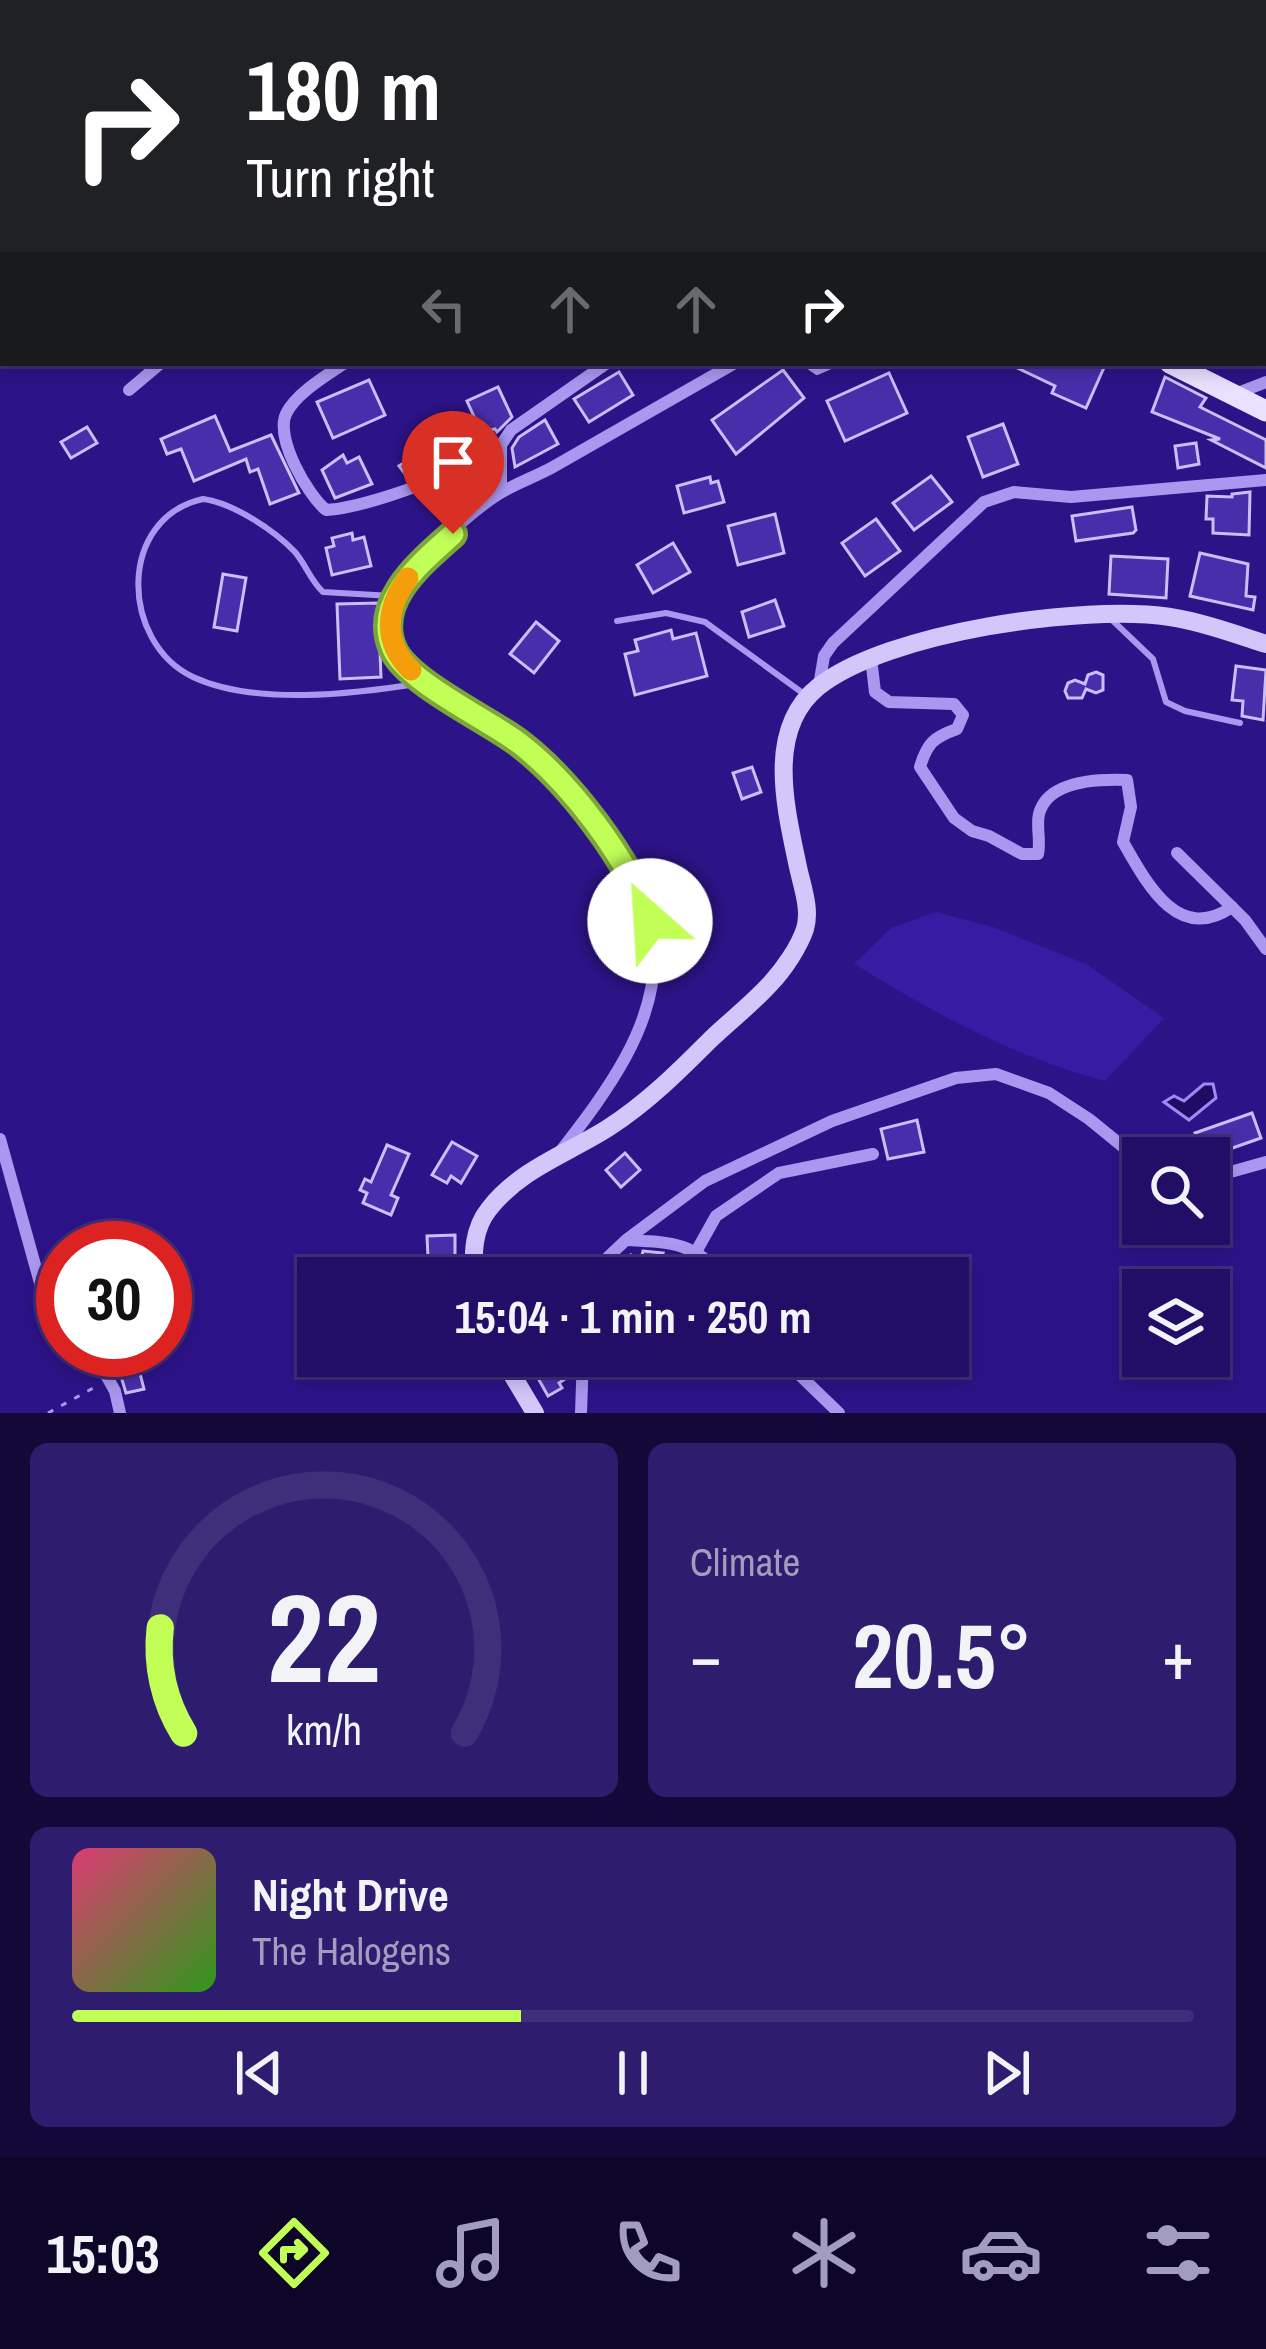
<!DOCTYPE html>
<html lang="en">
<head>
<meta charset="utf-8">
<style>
	:root { --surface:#220e66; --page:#2e1c6f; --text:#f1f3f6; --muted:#a29cbf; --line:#3f2e7a; --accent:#c1ff57 }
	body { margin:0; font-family:"Archivo Narrow",sans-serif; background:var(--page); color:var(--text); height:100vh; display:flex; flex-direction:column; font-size:45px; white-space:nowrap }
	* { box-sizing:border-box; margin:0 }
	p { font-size:39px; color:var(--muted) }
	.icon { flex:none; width:66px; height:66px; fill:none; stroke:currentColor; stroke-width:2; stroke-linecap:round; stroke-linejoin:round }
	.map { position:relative; height:1413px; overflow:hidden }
	.sheet { display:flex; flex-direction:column; gap:30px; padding:30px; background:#130838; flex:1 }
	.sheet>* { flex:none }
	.hud { position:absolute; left:0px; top:0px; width:1266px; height:366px; box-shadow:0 6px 18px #0003,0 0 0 3px var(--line); background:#202124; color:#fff; overflow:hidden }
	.controls { position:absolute; left:1122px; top:1137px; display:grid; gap:24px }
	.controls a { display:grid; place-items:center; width:108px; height:108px; border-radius:0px; background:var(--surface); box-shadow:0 6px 18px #0003,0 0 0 3px var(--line); font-size:60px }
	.speed { position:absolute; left:36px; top:1221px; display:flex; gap:24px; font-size:60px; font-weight:700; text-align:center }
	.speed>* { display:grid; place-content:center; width:156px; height:156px; border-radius:50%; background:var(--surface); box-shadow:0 6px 18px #0003,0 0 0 3px var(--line); line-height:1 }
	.speed .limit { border:18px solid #d22; background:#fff; color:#111 }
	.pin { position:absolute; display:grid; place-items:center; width:102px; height:102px; color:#fff; margin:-123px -51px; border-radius:50% 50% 50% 0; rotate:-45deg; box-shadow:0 0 12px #0007 }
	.pin .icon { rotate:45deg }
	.me { position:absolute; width:132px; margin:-66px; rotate:334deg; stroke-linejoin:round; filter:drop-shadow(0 0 9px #0008) }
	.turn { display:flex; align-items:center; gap:42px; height:252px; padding:0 48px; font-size:54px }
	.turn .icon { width:156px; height:156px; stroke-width:2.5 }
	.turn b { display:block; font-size:84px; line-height:102px }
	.lanes { display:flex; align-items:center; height:114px; padding:0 48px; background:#0003; justify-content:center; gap:60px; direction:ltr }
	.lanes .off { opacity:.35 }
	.big { font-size:90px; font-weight:800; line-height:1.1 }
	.sheet .widget { flex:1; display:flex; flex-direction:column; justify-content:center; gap:18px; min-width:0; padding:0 42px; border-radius:18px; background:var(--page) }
	.sheet .dial { align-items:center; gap:0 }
	.dial svg { height:312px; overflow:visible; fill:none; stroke:var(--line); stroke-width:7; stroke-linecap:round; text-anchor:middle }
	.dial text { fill:var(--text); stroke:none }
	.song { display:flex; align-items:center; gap:36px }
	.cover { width:144px; height:144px; border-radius:18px; background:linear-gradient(135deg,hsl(340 70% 55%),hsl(110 70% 35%)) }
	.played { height:12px; border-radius:6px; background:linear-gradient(90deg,var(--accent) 40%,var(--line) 40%) }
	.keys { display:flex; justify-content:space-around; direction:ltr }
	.heat { display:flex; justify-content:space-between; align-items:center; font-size:66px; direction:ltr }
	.sheet .tiles { flex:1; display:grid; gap:30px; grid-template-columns:1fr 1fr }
	.widget:last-child { grid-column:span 2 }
	.trip { position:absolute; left:297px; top:1257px; width:672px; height:120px; border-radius:0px; background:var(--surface); box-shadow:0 6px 18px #0003,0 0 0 3px var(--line); font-weight:800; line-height:120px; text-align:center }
	.menu { display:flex; height:192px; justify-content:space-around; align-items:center; background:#0e0629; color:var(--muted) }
	.menu .icon { width:84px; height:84px }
	.menu .on { color:var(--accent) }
	.menu b { font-size:54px; color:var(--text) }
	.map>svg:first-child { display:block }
	.green { fill:#371ba2 }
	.water { fill:#200c64; stroke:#9e8af3; stroke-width:3 }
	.building { fill:#492eac; stroke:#cbbefb; stroke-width:3 }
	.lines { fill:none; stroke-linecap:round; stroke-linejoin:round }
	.path { stroke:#aa98f0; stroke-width:3; stroke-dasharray:6 9; stroke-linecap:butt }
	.lane { stroke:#aa98f0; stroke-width:6 }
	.street { stroke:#aa98f0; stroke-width:12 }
	.secondary { stroke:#d2c6fb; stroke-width:18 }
	.primary { stroke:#e9e1ff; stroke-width:21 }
	.route-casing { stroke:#7da639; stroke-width:30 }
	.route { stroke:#c1ff57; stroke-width:21 }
	.slow { stroke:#f59e0b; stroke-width:21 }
</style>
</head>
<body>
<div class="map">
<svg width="1266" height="1413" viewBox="0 0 1266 1413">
	<rect width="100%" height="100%" fill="#2d1388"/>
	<!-- green -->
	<path class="green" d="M936 912 993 927 1086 964 1164 1018 1105 1081C1009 1055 938 1015 854 964L891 928Z"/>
	<!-- water -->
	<polygon class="water" points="1204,1084 1213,1084 1216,1098 1189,1120 1164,1102 1174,1096 1184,1101"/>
	<!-- building -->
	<g class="building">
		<polygon points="1007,363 1106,363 1086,408 1052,393 1055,386"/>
		<polygon points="783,370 804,398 736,454 712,420"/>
		<polygon points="619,372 633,395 589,422 574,399"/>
		<polygon points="889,373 907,413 845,441 827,401"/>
		<polygon points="1165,377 1206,398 1200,407 1266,440 1266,468 1211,440 1220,439 1152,412"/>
		<polygon points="369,380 385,415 333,438 317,402"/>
		<polygon points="498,387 512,417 497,432 495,429 481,432 467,401"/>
		<polygon points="215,416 230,451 271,435 299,493 270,504 258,469 250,472 246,459 194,481 181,449 167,454 161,439"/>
		<polygon points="440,419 447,435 429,443 422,427"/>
		<polygon points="545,420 558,444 515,467 512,448 519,437"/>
		<polygon points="1003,424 1018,464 983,477 968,437"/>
		<polygon points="87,427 97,443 71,458 61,442"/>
		<polygon points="1196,443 1199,464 1178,468 1175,446"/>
		<polygon points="427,448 434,466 408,478 399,466"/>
		<polygon points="481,453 490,469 461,485 455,473 457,456"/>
		<polygon points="343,455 347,463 359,457 372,484 335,498 322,470"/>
		<polygon points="931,476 952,502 914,530 893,503"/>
		<polygon points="710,477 711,483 718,481 724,502 684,513 677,486"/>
		<polygon points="1250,492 1249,535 1213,533 1213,519 1206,519 1207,496 1232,497 1232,494"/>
		<polygon points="1132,507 1136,530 1133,533 1076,541 1072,516"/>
		<polygon points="775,514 784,553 738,565 728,526"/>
		<polygon points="876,519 900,551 865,576 842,543"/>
		<polygon points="352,533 353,540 364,537 371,566 332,575 326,548 334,546 332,538"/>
		<polygon points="673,543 690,572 653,593 637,565"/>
		<polygon points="1200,553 1248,564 1246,596 1255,597 1253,610 1190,596"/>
		<polygon points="1111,556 1168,559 1166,598 1109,594"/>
		<polygon points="223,574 246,578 237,631 214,627"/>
		<polygon points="775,600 784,626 749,637 742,612"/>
		<polygon points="378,603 381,677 340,679 337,604"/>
		<polygon points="536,622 559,641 534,673 510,654"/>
		<polygon points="671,630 673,639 696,633 707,676 635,695 625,654 638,651 635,640"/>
		<polygon points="1236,666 1266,670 1263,720 1242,716 1243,701 1232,700"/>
		<polygon points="1096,672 1103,675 1103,690 1096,693 1086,689 1082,698 1068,698 1065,691 1068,683 1075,680 1085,684 1088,675"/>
		<polygon points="752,767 761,792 742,799 733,773"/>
		<polygon points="1252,1113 1261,1138 1204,1158 1195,1133"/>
		<polygon points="917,1120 924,1152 888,1159 881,1129"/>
		<polygon points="452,1142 477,1156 461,1183 451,1176 447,1183 432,1175"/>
		<polygon points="387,1145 409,1154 391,1195 398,1198 391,1215 363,1203 367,1193 360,1190 365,1179 371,1182"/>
		<polygon points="625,1153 640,1170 621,1187 606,1170"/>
		<polygon points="455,1235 455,1278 429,1278 427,1236"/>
		<polygon points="643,1251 663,1253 654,1278 622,1278 631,1255 641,1259"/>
		<polygon points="113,1350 134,1350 144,1389 126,1393"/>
		<polygon points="554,1359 565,1379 559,1383 562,1388 548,1396 534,1371"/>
	</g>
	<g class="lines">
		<!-- path -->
		<polyline class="path" points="48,1413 95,1387"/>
		<!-- lane -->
		<g class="lane">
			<polyline points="804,363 817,372 838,363"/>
			<path d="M392 596 323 592C311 581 306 565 295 552 274 530 233 503 203 499 117 518 120 642 193 677 255 706 355 694 422 683"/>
			<polyline points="1110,618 1153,659 1166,702 1185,711 1240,723"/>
			<polyline points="617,621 666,613 705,622 804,694"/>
		</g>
		<!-- street -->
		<g class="street">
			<polyline points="767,0 770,3"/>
			<polyline points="1142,0 1153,3"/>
			<polyline points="796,3 796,0"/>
			<polyline points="0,102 3,102"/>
			<polyline points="1263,266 1266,269"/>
			<path d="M345 363C327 375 295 394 286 414 275 438 307 494 326 510 353 509 420 488 444 473L448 447 485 442 501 445"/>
			<polyline points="129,390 161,363"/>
			<polyline points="1235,394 1266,382"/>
			<polyline points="501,492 501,445 511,430 607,363"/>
			<path d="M871 658 875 692 889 702 954 704 963 715 957 729C934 737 927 743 920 767L954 818 972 831 989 836 1022 854H1038C1041 841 1036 826 1039 814 1048 779 1101 779 1127 780L1131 807 1123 842C1147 884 1178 944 1232 907"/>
			<polyline points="819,686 824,656 833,643 984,502 1014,492 1071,497 1266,480"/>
			<polyline points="1177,853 1245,920 1266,949"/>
			<polyline points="0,1139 47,1308 63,1327"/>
			<path d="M560 1152C604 1095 658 1026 654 950 650 882 566 773 510 737 479 716 410 684 394 651 387 637 389 612 395 598 409 567 468 514 497 495 514 484 535 477 553 467 614 432 674 398 735 363"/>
			<polyline points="1209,1178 1266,1162"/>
			<path d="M627 1240C668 1242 697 1242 722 1278"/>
			<polyline points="697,1250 716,1216 779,1173 873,1154"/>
			<polyline points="594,1278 608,1257 626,1240 705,1181 832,1121 956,1078 996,1074 1049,1093 1089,1119 1143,1163"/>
			<polyline points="92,1350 115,1391 120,1413"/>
			<polyline points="780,1356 839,1413"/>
			<polyline points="581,1413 583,1356"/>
		</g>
		<!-- secondary -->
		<g class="secondary">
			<path d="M474 1278C473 1253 473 1229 489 1209 520 1169 567 1154 608 1128 647 1103 679 1071 711 1039 731 1020 753 1003 771 983 784 969 799 947 805 929 811 909 802 886 798 867 786 809 765 730 818 687 887 632 1083 604 1170 617 1202 622 1235 634 1266 644"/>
			<polyline points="501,1356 535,1413"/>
		</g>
		<!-- primary -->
		<g class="primary">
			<polyline points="73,0 79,3"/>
			<polyline points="1170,363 1266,411"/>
		</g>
	</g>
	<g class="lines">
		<defs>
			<path id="route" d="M453 534C422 562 372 601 393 649 407 682 489 720 519 743 570 782 629 860 650 921"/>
		</defs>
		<!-- route casing -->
		<use href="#route" class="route-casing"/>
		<!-- route -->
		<use href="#route" class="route"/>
		<!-- slow -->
		<path class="slow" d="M408 578C385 609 383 643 411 670"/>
	</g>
</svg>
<div class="controls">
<a><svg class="icon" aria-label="search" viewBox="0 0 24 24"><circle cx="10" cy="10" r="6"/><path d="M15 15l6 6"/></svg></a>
<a><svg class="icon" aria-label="layers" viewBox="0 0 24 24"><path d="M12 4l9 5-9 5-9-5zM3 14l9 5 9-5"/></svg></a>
</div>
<div class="speed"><div class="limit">30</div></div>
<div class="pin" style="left:453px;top:534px;background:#d93025"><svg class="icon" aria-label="arrive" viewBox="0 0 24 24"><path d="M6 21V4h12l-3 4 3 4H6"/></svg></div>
<svg class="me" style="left:650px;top:921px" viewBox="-20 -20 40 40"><circle r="19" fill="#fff"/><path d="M0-13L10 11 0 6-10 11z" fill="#c1ff57"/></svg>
<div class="trip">15:04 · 1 min · 250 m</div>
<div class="hud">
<div class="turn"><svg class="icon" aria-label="right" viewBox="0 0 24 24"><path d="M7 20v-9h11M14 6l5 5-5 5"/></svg><div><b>180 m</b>Turn right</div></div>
<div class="lanes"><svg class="icon off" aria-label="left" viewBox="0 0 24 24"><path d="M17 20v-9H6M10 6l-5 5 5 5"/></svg><svg class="icon off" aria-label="ahead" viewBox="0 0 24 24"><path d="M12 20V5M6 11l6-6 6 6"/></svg><svg class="icon off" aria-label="ahead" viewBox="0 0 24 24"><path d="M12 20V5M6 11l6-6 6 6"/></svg><svg class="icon" aria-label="right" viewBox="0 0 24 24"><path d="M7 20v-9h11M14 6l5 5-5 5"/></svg></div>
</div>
</div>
<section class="sheet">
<div class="tiles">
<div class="widget dial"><svg viewBox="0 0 100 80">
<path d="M14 69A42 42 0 1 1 86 69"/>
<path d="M14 69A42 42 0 0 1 8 42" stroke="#c1ff57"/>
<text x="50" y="56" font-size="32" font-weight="700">22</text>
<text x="50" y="72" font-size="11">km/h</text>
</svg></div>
<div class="widget"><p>Climate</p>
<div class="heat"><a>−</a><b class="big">20.5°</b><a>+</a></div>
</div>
<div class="widget">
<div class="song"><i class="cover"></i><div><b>Night Drive</b><p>The Halogens</p></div></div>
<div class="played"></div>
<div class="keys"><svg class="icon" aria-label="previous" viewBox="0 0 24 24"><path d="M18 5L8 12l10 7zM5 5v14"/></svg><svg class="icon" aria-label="pause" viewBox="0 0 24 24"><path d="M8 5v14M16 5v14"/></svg><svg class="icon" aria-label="next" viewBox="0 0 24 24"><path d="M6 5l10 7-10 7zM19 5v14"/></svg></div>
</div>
</div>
</section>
<nav class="menu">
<b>15:03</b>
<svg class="icon on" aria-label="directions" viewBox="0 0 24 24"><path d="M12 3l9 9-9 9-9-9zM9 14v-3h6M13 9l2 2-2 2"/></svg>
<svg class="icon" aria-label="music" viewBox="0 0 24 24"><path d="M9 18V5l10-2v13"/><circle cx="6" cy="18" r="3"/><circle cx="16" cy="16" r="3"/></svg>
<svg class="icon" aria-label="phone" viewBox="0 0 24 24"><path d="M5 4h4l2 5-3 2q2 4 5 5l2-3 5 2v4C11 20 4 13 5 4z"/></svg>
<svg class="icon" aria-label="climate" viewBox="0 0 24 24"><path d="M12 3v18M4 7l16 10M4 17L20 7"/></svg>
<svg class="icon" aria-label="car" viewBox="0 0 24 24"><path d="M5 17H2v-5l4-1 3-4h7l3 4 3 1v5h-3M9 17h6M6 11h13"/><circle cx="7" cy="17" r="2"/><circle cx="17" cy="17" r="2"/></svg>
<svg class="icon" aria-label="filters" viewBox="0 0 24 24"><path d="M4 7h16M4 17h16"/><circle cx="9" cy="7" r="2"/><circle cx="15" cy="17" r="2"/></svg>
</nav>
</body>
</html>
